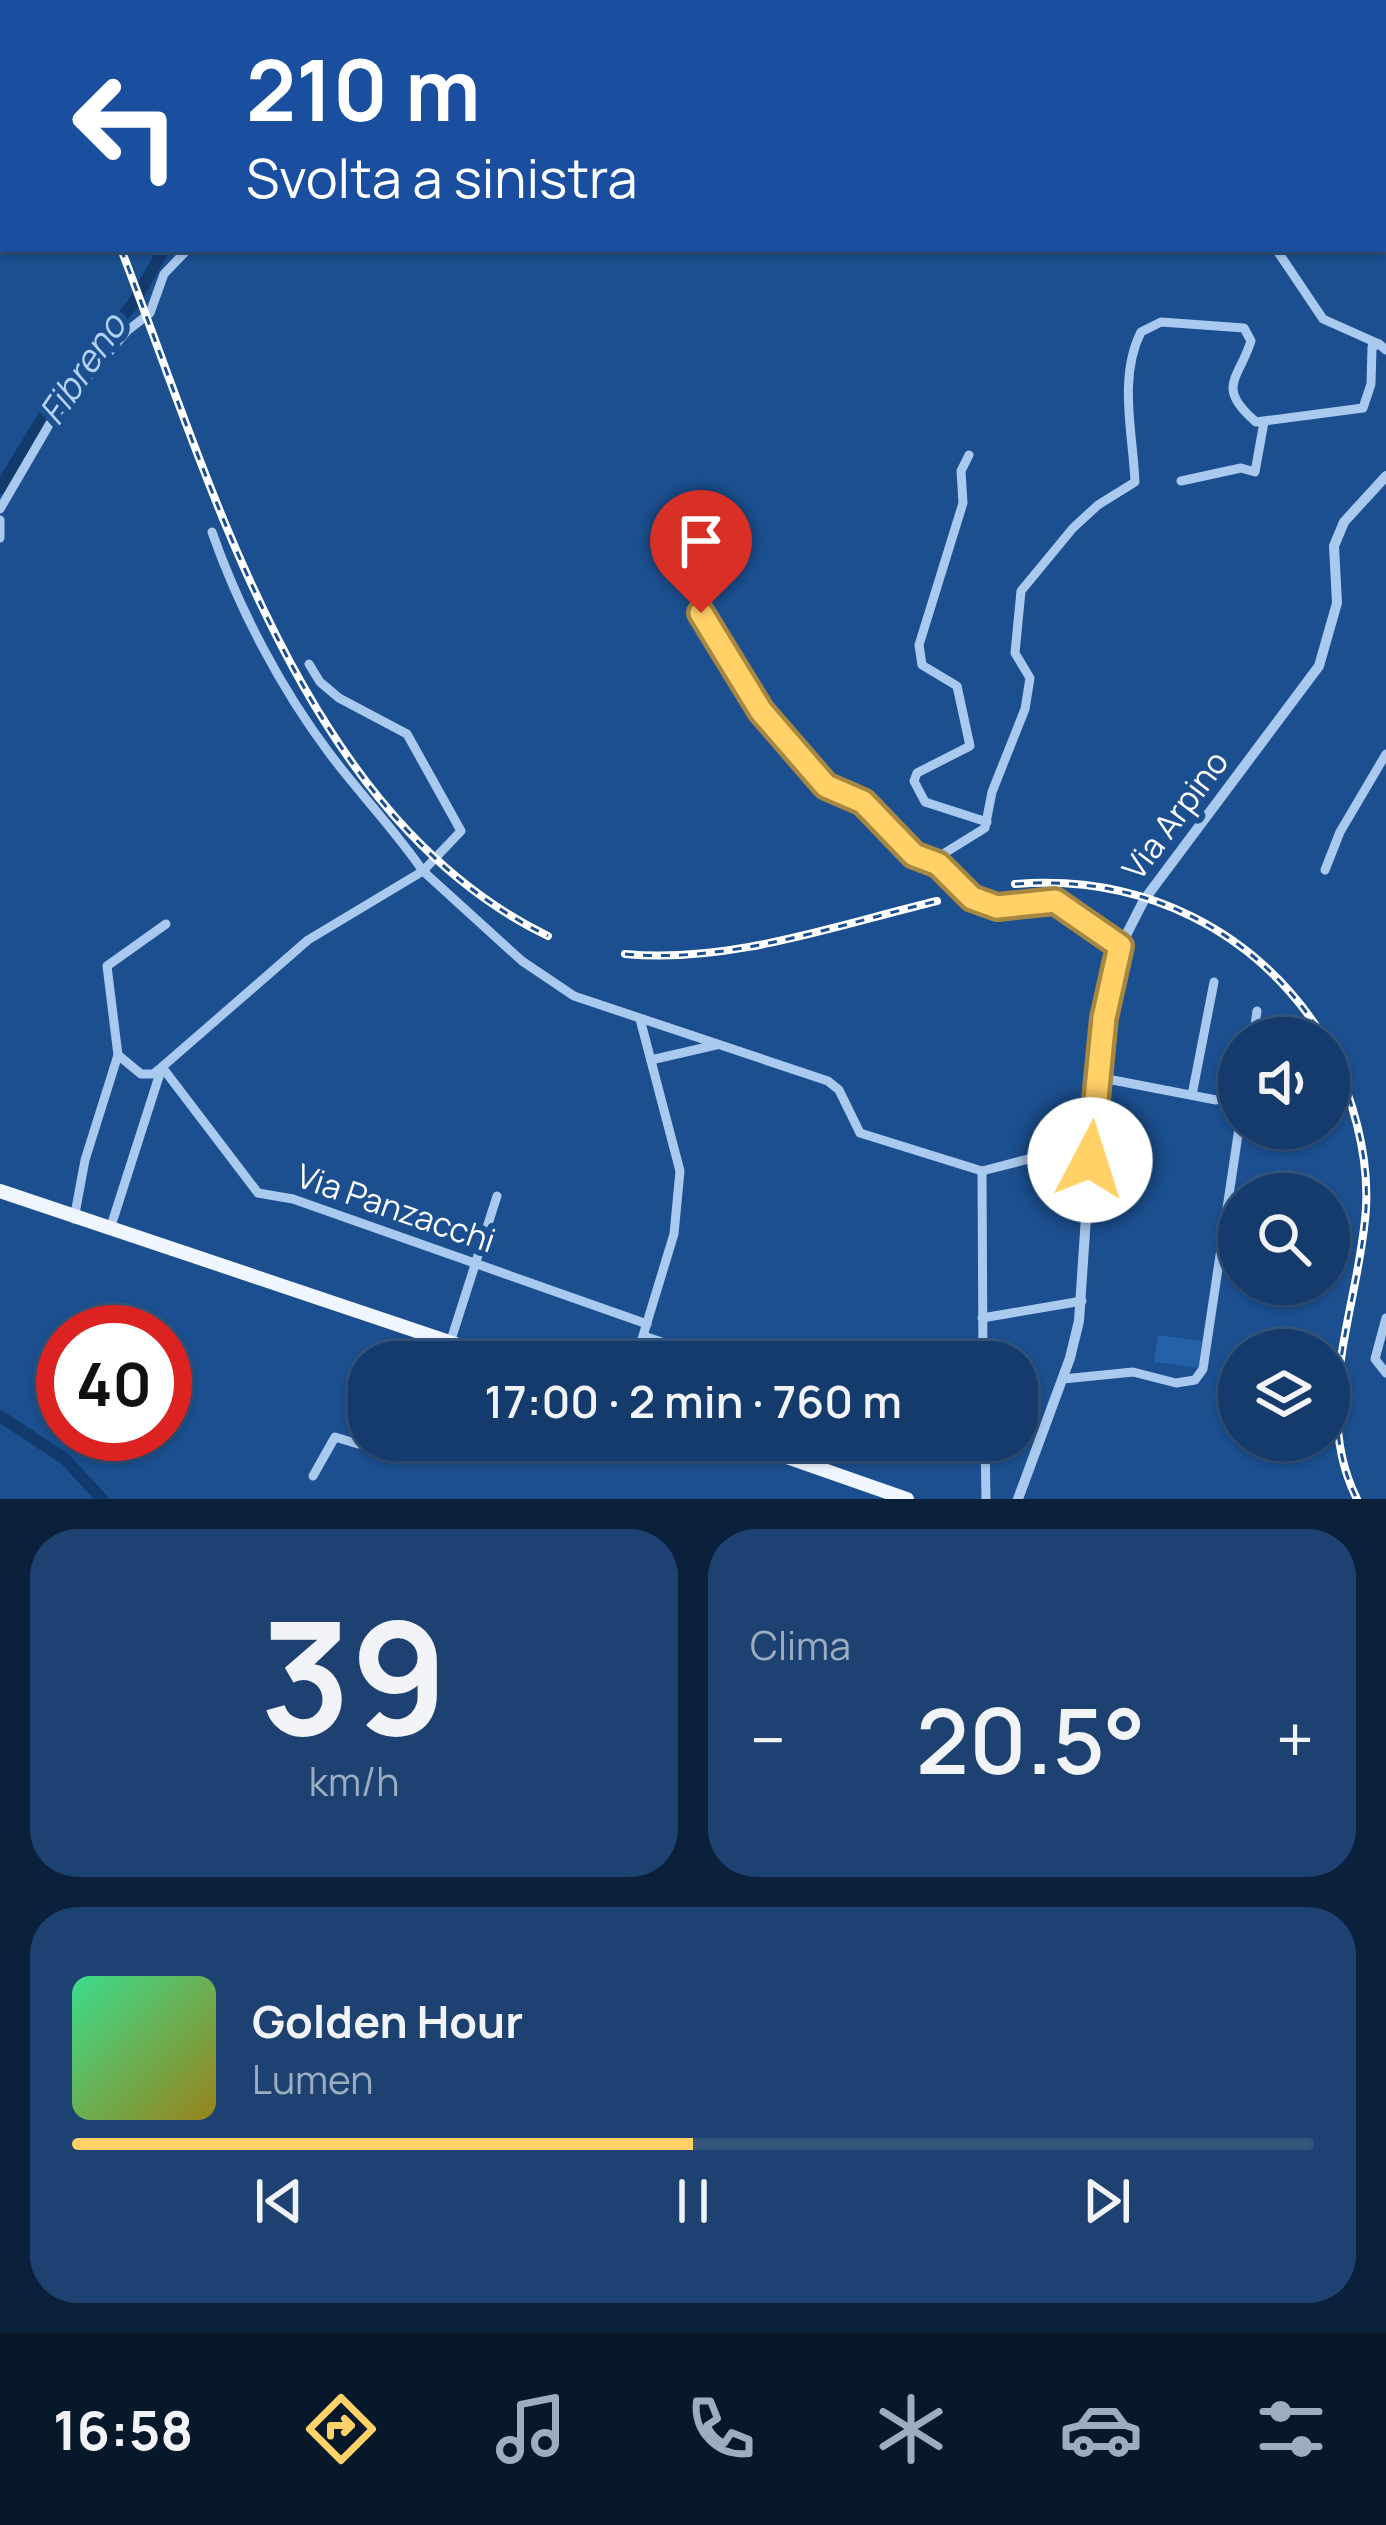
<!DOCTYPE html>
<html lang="it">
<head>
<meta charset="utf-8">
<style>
	:root { --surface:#143b6b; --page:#1d4271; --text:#f1f3f6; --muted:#9dadc1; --line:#33557e; --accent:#ffd166 }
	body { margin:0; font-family:Manrope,sans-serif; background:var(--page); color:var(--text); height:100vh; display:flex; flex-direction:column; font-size:45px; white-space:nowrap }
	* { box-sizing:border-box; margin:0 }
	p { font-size:39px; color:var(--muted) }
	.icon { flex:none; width:66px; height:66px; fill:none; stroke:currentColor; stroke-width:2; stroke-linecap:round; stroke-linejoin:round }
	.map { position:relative; height:1499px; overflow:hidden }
	.drawer { display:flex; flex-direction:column; gap:30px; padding:30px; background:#0b203b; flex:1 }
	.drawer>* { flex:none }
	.banner { position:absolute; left:0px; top:0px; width:1386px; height:252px; box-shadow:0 3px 9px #0004,0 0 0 3px var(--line); background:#1a4fa0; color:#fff; overflow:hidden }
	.controls { position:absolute; left:1218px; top:1017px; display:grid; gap:24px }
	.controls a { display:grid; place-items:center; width:132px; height:132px; border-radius:50%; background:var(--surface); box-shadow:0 3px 9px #0004,0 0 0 3px var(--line); font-size:60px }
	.speed { position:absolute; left:36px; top:1305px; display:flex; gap:24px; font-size:60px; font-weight:700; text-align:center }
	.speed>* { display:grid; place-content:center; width:156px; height:156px; border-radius:50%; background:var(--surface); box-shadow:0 3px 9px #0004,0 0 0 3px var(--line); line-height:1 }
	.speed .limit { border:18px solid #d22; background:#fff; color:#111 }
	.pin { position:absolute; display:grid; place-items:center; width:102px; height:102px; color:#fff; margin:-123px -51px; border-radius:50% 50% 50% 0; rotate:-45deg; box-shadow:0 0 12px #0007 }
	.pin .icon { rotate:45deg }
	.me { position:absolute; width:132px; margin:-66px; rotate:5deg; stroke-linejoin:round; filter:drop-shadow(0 0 9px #0008) }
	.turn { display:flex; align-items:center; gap:42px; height:252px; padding:0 48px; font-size:54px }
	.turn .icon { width:156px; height:156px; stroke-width:2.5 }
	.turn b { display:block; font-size:84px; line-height:102px }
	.big { font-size:90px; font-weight:600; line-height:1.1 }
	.drawer .card { flex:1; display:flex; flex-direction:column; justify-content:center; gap:18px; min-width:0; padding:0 42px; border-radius:48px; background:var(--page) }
	.drawer .dial { align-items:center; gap:0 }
	.dial b { font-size:156px; line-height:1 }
	.song { display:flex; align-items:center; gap:36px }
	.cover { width:144px; height:144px; border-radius:18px; background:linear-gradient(135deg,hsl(150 70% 55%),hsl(50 70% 35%)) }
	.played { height:12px; border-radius:6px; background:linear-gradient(90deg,var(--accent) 50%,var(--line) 50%) }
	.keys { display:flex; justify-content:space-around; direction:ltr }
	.heat { display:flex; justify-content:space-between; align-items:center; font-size:66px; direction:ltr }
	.drawer .tiles { flex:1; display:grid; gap:30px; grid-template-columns:1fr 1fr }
	.card:last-child { grid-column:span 2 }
	.trip { position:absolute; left:348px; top:1341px; width:690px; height:120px; border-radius:48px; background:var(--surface); box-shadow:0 3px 9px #0004,0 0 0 3px var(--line); font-weight:600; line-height:120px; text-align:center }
	.menu { display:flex; height:192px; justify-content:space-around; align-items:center; background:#08182b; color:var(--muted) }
	.menu .icon { width:84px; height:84px }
	.menu .selected { color:var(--accent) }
	.menu b { font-size:54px; color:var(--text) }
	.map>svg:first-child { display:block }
	.green { fill:#2461a8 }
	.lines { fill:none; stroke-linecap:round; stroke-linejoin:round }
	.river { stroke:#123a6d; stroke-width:12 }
	.minor { stroke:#a9c9ee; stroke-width:9 }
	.tertiary { stroke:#a9c9ee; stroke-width:10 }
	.primary { stroke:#f0f6ff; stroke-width:14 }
	.rail-casing { stroke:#fff; stroke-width:8 }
	.rail { stroke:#1b4f8f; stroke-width:3; stroke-dasharray:9; stroke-linecap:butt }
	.route-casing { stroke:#a68842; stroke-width:30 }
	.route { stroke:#ffd166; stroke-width:21 }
	.labels { text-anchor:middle; stroke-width:12; stroke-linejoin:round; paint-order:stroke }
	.street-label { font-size:33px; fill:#fff; stroke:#1b4f8f }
	.water-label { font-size:36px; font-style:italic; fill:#b5d3f5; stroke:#1b4f8f }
</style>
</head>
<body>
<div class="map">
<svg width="1386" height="1499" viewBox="0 0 1386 1499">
	<rect width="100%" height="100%" fill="#1b4f8f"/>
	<!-- green -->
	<polygon class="green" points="1158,1335 1202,1341 1199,1368 1154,1362"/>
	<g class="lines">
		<!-- river -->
		<g class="river">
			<polyline points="388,3 395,0"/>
			<polyline points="0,488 56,396 133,304 164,249"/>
			<polyline points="0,1416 65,1459 102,1499"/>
		</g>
		<!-- minor -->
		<g class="minor">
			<polyline points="404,3 407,0"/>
			<polyline points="1276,249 1323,319 1379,344"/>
			<polyline points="969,455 961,471 963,503 919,645 922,665 957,686 970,746 917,773 914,781 925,802 987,822"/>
			<polyline points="1181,481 1241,468 1255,472 1264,422"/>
			<polyline points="0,509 53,418 127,331 150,313 164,274 188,249"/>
			<polyline points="0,520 0,538"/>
			<path d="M212 532C239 609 281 689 330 754 360 794 395 830 423 871L461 831 407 734 339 698 320 682 309 664"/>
			<polyline points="697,609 761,711 829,789 863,802 914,855 938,864 972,898 997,907 1055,901 1120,946"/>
			<path d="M938 864 943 854 985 828 992 792 1025 709 1030 678 1015 653 1021 591 1073 528 1098 505 1135 482C1133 434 1118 377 1141 332L1161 322 1244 328 1251 341C1239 379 1215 387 1256 422L1363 408 1371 384 1372 347 1379 344 1386 350"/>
			<polyline points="1325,870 1340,832 1386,754"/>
			<polyline points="1253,1038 1257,1011"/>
			<polyline points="118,1055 141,1074 153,1074 162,1067 258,1193 293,1199 647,1324"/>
			<polyline points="651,1060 716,1045"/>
			<polyline points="1097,1077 1216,1100"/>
			<polyline points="1192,1095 1214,982"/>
			<polyline points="1234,1103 1239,1104"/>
			<polyline points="74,1219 85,1160 118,1055 107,966 166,924"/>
			<polyline points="110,1229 162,1067 308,940 423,871 522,961 574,996 828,1081 839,1090 860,1133 982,1171"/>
			<polyline points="982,1318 1082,1301"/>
			<polyline points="1386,1318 1375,1359 1386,1373"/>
			<polyline points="644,1336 720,1362"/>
			<polyline points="450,1343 497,1196"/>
			<polyline points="427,1362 439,1339"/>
			<polyline points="635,1362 674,1234 680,1171 640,1019"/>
			<polyline points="983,1362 982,1171 1091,1143"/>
			<polyline points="1063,1379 1133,1372 1176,1383 1195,1380 1203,1369 1239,1128"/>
			<polyline points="985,1440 986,1499"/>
			<polyline points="313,1476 335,1437 358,1444 369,1437"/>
		</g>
		<!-- tertiary -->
		<polyline class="tertiary" points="1018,1499 1070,1358 1079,1321 1093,1113 1107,998 1118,951 1144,900 1319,666 1337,603 1334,546 1344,522 1386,476"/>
		<!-- primary -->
		<g class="primary">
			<polyline points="0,1191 509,1362"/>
			<polyline points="738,1440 907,1499"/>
		</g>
		<defs>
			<g id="rail">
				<polyline points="26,0 27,3"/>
				<path d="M121 249C212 484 302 817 548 936"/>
				<path d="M1015 884C1142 874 1256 929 1324 1038"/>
				<path d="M625 954C729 964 837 925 937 901"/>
				<path d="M1329 1048C1352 1097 1369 1153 1366 1208 1360 1304 1310 1406 1357 1499"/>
			</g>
		</defs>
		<!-- rail casing -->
		<use href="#rail" class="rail-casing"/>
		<!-- rail -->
		<use href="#rail" class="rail"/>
	</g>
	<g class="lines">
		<defs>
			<polyline id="route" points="701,613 761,711 826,786 863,802 914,855 938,864 972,898 997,907 1055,901 1120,946 1104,1018 1090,1160"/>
		</defs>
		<!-- route casing -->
		<use href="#route" class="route-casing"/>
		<!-- route -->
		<use href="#route" class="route"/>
	</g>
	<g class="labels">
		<!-- street labels -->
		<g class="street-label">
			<text transform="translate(1175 815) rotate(-53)" y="12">Via Arpino</text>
			<text transform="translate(396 1208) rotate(19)" y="12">Via Panzacchi</text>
		</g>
		<!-- water labels -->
		<g class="water-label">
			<text transform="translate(82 369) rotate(-56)" y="13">Fibreno</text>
		</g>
	</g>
</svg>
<div class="controls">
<a><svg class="icon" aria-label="sound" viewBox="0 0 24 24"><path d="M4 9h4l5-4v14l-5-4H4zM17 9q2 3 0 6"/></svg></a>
<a><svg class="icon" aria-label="search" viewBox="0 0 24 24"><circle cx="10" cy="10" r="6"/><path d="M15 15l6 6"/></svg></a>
<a><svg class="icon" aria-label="layers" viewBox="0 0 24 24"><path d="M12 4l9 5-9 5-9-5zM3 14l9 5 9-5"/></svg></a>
</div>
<div class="speed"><div class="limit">40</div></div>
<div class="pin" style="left:701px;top:613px;background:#d93025"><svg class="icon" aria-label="arrive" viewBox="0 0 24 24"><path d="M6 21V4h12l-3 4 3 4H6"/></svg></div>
<svg class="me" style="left:1090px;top:1160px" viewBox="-20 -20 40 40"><circle r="19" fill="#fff"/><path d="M0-13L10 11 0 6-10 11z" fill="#ffd166"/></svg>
<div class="trip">17:00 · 2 min · 760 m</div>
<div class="banner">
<div class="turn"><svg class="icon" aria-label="left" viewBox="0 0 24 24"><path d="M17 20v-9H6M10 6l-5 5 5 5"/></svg><div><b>210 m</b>Svolta a sinistra</div></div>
</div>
</div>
<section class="drawer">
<div class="tiles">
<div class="card dial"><b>39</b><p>km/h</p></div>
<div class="card"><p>Clima</p>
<div class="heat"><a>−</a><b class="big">20.5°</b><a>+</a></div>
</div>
<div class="card">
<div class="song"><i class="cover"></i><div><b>Golden Hour</b><p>Lumen</p></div></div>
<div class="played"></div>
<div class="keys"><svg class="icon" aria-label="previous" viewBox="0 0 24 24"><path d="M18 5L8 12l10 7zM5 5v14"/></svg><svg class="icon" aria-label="pause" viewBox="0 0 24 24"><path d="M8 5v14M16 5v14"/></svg><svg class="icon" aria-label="next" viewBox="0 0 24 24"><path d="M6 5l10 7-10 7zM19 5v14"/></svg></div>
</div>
</div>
</section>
<nav class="menu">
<b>16:58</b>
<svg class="icon selected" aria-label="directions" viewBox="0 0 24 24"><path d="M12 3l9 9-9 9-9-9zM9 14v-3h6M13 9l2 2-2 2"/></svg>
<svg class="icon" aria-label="music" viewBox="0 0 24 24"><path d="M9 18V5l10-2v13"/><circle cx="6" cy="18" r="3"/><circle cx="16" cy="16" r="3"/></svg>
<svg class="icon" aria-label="phone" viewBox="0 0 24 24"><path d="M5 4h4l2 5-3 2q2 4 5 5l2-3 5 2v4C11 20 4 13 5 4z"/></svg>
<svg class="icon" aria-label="climate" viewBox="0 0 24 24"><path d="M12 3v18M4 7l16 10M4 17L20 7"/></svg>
<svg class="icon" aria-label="car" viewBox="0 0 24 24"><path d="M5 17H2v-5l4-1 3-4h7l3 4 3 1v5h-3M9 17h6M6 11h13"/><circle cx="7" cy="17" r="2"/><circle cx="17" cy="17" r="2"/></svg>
<svg class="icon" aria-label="filters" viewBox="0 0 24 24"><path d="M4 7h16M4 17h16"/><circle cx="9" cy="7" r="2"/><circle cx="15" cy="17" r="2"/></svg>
</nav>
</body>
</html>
